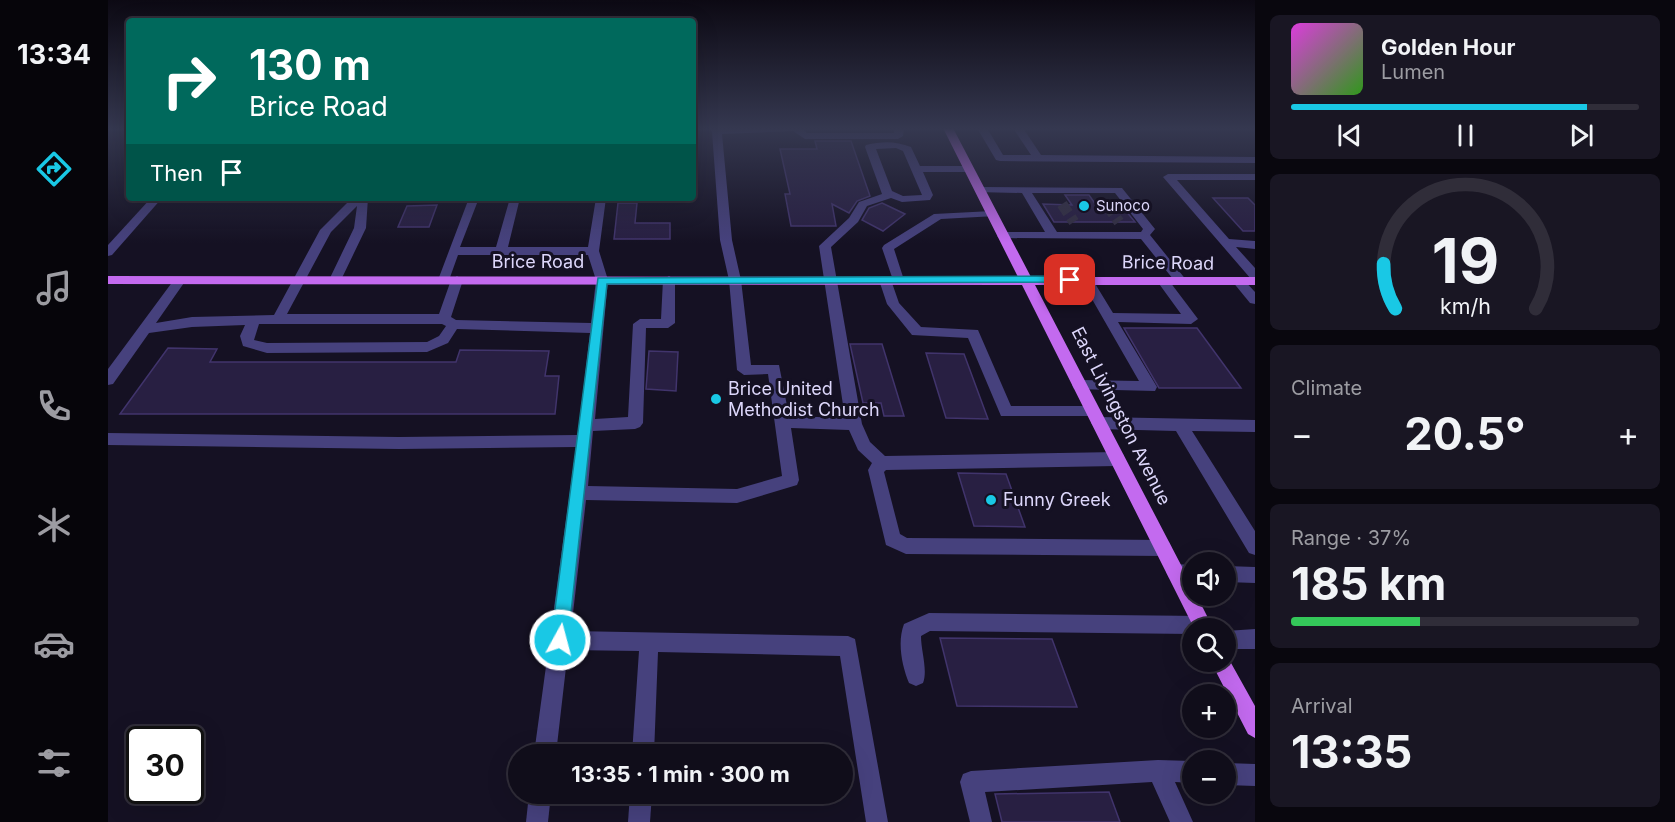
<!DOCTYPE html>
<html lang="en">
<head>
<meta charset="utf-8">
<style>
	:root { --surface:#100d1a; --page:#191623; --text:#f1f3f6; --muted:#9c9ca2; --line:#302d39; --accent:#19c8e5 }
	body { margin:0; font-family:Inter,sans-serif; background:var(--page); color:var(--text); height:100vh; display:flex; flex-direction:column; font-size:22px; white-space:nowrap }
	* { box-sizing:border-box; margin:0 }
	p { font-size:20px; color:var(--muted) }
	.icon { flex:none; width:33px; height:33px; fill:none; stroke:currentColor; stroke-width:2; stroke-linecap:round; stroke-linejoin:round }
	.map { position:relative; flex:1; overflow:hidden }
	.details { display:flex; flex-direction:column; gap:15px; padding:15px; background:#09070e; width:420px }
	.details>* { flex:none }
	.hud { position:absolute; left:18px; top:18px; width:570px; height:183px; border-radius:6px; box-shadow:0 6px 24px #0002,0 0 0 2px var(--line); background:#00695c; color:#fff; overflow:hidden }
	.tools { position:absolute; left:1074px; top:552px; display:grid; gap:12px }
	.tools a { display:grid; place-items:center; width:54px; height:54px; border-radius:50%; background:var(--surface); box-shadow:0 6px 24px #0002,0 0 0 2px var(--line); font-size:30px }
	.speed { position:absolute; left:18px; top:726px; display:flex; gap:12px; font-size:30px; font-weight:700; text-align:center }
	.speed>* { display:grid; place-content:center; width:78px; height:78px; border-radius:50%; background:var(--surface); box-shadow:0 6px 24px #0002,0 0 0 2px var(--line); line-height:1 }
	.speed .limit { border:3px solid #111; border-radius:9px; background:#fff; color:#111 }
	.pin { position:absolute; display:grid; place-items:center; width:51px; height:51px; color:#fff; margin:-26px; border-radius:12px; box-shadow:0 3px 9px #0006 }
	.me { position:absolute; width:66px; margin:-33px; rotate:7deg; stroke-linejoin:round; filter:drop-shadow(0 0 4px #0008) }
	.turn { display:flex; align-items:center; gap:21px; height:126px; padding:0 24px; font-size:27px }
	.turn .icon { width:78px; height:78px; stroke-width:2.5 }
	.turn b { display:block; font-size:42px; line-height:51px }
	.then { display:flex; align-items:center; height:57px; padding:0 24px; background:#0003; gap:12px; font-size:22px }
	.big { font-size:45px; font-weight:700; line-height:1.1 }
	.details .widget { flex:1; display:flex; flex-direction:column; justify-content:center; gap:9px; min-width:0; padding:0 21px; border-radius:9px; background:var(--page) }
	.details .dial { align-items:center; gap:0 }
	.dial svg { height:156px; overflow:visible; fill:none; stroke:var(--line); stroke-width:7; stroke-linecap:round; text-anchor:middle }
	.dial text { fill:var(--text); stroke:none }
	.song { display:flex; align-items:center; gap:18px }
	.cover { width:72px; height:72px; border-radius:9px; background:linear-gradient(135deg,hsl(300 70% 55%),hsl(110 70% 35%)) }
	.played { height:6px; border-radius:3px; background:linear-gradient(90deg,var(--accent) 85%,var(--line) 85%) }
	.keys { display:flex; justify-content:space-around; direction:ltr }
	.heat { display:flex; justify-content:space-between; align-items:center; font-size:33px; direction:ltr }
	.charge { height:9px; border-radius:4px; background:linear-gradient(90deg,#34c759 37%,var(--line) 0) }
	.trip { position:absolute; left:400px; top:744px; width:345px; height:60px; border-radius:30px; background:var(--surface); box-shadow:0 6px 24px #0002,0 0 0 2px var(--line); font-weight:700; line-height:60px; text-align:center }
	main { display:flex; flex:1; min-height:0 }
	.dock { display:flex; flex-direction:column; width:108px; justify-content:space-around; align-items:center; background:#06050a; color:var(--muted) }
	.dock .icon { width:42px; height:42px }
	.dock .on { color:var(--accent) }
	.dock b { font-size:27px; color:var(--text) }
	.map>svg:first-child { display:block }
	.building { fill:#281f42; stroke:#41346c; stroke-width:1.5 }
	.lines { fill:none; stroke-linecap:round; stroke-linejoin:round }
	.minor-tunnel { stroke:#332f43; stroke-width:11; stroke-dasharray:11 5; stroke-linecap:butt }
	.minor { fill:#46417d; fill-rule:evenodd }
	.major { fill:#c36aef; fill-rule:evenodd }
	.route { fill:#19c8e5; stroke:#108295; stroke-width:1.5 }
	.poi-dot { fill:#19c8e5; stroke:#151123; stroke-width:2 }
	.labels { text-anchor:middle; stroke-width:6; stroke-linejoin:round; paint-order:stroke }
	.far-poi-label { font-size:15px; fill:#ddd7fb; stroke:#151123; text-anchor:start }
	.street-label { font-size:18px; fill:#ddd7fb; stroke:#151123 }
	.poi-label { font-size:18px; fill:#ddd7fb; stroke:#151123; text-anchor:start }
</style>
</head>
<body>
<main>
<nav class="dock">
<b>13:34</b>
<svg class="icon on" aria-label="directions" viewBox="0 0 24 24"><path d="M12 3l9 9-9 9-9-9zM9 14v-3h6M13 9l2 2-2 2"/></svg>
<svg class="icon" aria-label="music" viewBox="0 0 24 24"><path d="M9 18V5l10-2v13"/><circle cx="6" cy="18" r="3"/><circle cx="16" cy="16" r="3"/></svg>
<svg class="icon" aria-label="phone" viewBox="0 0 24 24"><path d="M5 4h4l2 5-3 2q2 4 5 5l2-3 5 2v4C11 20 4 13 5 4z"/></svg>
<svg class="icon" aria-label="climate" viewBox="0 0 24 24"><path d="M12 3v18M4 7l16 10M4 17L20 7"/></svg>
<svg class="icon" aria-label="car" viewBox="0 0 24 24"><path d="M5 17H2v-5l4-1 3-4h7l3 4 3 1v5h-3M9 17h6M6 11h13"/><circle cx="7" cy="17" r="2"/><circle cx="17" cy="17" r="2"/></svg>
<svg class="icon" aria-label="filters" viewBox="0 0 24 24"><path d="M4 7h16M4 17h16"/><circle cx="9" cy="7" r="2"/><circle cx="15" cy="17" r="2"/></svg>
</nav>
<div class="map">
<svg width="1147" height="822" viewBox="0 0 1147 822">
	<rect width="100%" height="100%" fill="#151123"/>
	<!-- building -->
	<g class="building">
		<polygon points="707,141 743,141 762,196 749,201 741,213 724,204 728,226 683,226 677,194 682,194 672,149 709,149"/>
		<polygon points="957,195 981,195 988,205 1013,205 1027,222 946,222 935,204 964,205"/>
		<polygon points="1105,198 1140,198 1147,205 1147,231 1135,231"/>
		<polygon points="510,203 529,203 527,223 562,223 562,239 506,239"/>
		<polygon points="774,203 797,214 775,231 754,220 761,208"/>
		<polygon points="329,205 321,227 290,227 299,206"/>
		<polygon points="1016,328 1089,328 1133,388 1051,388"/>
		<polygon points="742,344 774,344 796,416 776,416 773,403 755,403"/>
		<polygon points="60,348 109,349 102,362 348,362 352,350 441,351 437,376 451,376 447,414 12,414"/>
		<polygon points="541,351 570,352 568,391 538,389"/>
		<polygon points="818,353 856,354 880,419 838,418"/>
		<polygon points="850,473 898,474 917,527 866,526"/>
		<polygon points="832,638 944,639 969,707 849,706"/>
		<polygon points="1001,792 1012,822 894,822 887,794"/>
	</g>
	<g class="lines">
		<!-- minor-tunnel -->
		<g class="minor-tunnel">
			<polyline points="954,204 966,222"/>
			<polyline points="999,205 1011,222"/>
		</g>
		<!-- minor -->
		<g class="minor">
			<path d="M601 128H694L699 133H786V128H796L795 136 790 139H697L685 131 614 134 624 240 633 280 643 365H671L681 416 737 418 711 246 741 218 751 202 774 194 757 147 758 145C774 141 788 141 803 147L812 166H860L865 169 860 172H815L825 195 822 200 794 202 783 198 759 206 750 222 723 247 754 424 762 442 777 456 1009 452 1015 454 1017 459 1015 464 1009 466 778 470 776 472 792 534 799 538 1055 540 1061 542 1064 548 1061 554 1055 556 798 554 778 545 760 470 764 463 750 450 741 430 683 428 691 480 689 485 629 503 478 500 463 631 740 636 747 639 780 822H758L732 656 550 652 546 754H524L531 651 460 650 448 754H426L468 447 291 449 0 445V433L291 437 470 435 482 333 349 329 340 343 319 352 159 353 135 346 132 336 137 325 84 327 41 333 5 384 0 385V369L68 277H76L78 280 48 323 84 317 166 315 212 230 244 198H260L258 228 233 280 227 284 221 280 246 228 249 206 223 232 179 314H331L343 280 349 276 355 280 343 317 348 320 483 323 488 280 480 255H350L340 283H332L330 280 361 198H371L352 247H388L402 198H412L400 247H480L488 198H498L491 251 500 280 487 419 520 417 525 324 532 319H553L555 280 561 276 567 280V323L560 328H538L535 423 532 427 527 429 485 431 480 486 629 489 674 476 660 374 636 375 629 370 621 280 612 240 604 132ZM788 148 795 151 814 195 795 196 784 191 768 149ZM151 324H334L338 326 331 336 319 342 159 343 146 340Z"/>
			<polygon points="869,128 879,128 895,155 923,155 905,128 915,128 933,155 1147,157 1147,163 892,161 888,160"/>
			<polygon points="1147,174 1147,180 1069,180 1121,239 1147,241 1147,249 1128,247 1147,268 1147,280 1143,279 1055,177 1060,174"/>
			<path d="M872 187 1014 188 1047 229 1042 235 1079 281 1073 285 1069 284 1033 239 891 238 889 236 895 232H937L914 193 868 192 867 190ZM924 193H1007L1035 229 1033 232H949Z"/>
			<polygon points="43,198 54,198 4,255 0,256 0,245"/>
			<polygon points="884,211 888,212 888,216 833,219 786,249 796,280 794,283 786,283 774,248 776,245 826,214"/>
			<polygon points="777,276 783,280 791,303 813,327 870,330 903,406 985,406 990,408 993,412 990,416 893,416 860,338 804,335 779,304 771,280"/>
			<polygon points="979,276 983,277 1005,313 1073,314 1049,281 1055,277 1059,278 1090,319 1083,324 1010,322 1049,387 1047,391 966,389 964,385 966,381 971,380 1031,381 973,280"/>
			<polygon points="1130,277 1134,278 1147,292 1147,304 1142,303 1124,281"/>
			<polygon points="991,417 1147,420 1147,432 1084,431 1147,531 1147,555 1141,553 1068,431 991,429 986,427 983,423 986,419"/>
			<polygon points="1067,564 1084,565 1084,581 1061,578 1058,572 1061,566"/>
			<polygon points="1118,566 1147,567 1147,583 1118,582"/>
			<path d="M821 613 1094 616 1101 618 1104 625 1102 628H1084V634L822 631 813 636C813 651 820 670 815 683L808 686 801 683C794 666 789 642 796 624Z"/>
			<polygon points="1147,629 1147,649 1118,649 1118,631"/>
			<polygon points="1050,760 1084,761 1084,783 1067,782 1085,822 1062,822 1044,782 877,792 884,822 862,822 852,782 855,774 863,771"/>
			<polygon points="1118,763 1147,764 1147,786 1118,785"/>
			<polygon points="421,794 443,794 440,822 418,822"/>
			<polygon points="522,794 544,794 542,822 520,822"/>
		</g>
		<!-- major -->
		<g class="major">
			<polygon points="835,128 845,128 923,277 1147,277 1147,285 927,285 1084,586 1084,596 1089,596 1105,628 1086,628 914,285 0,284 0,276 910,277"/>
			<polygon points="1118,654 1147,706 1147,738 1140,734 1103,662 1118,662"/>
		</g>
	</g>
	<!-- sky -->
	<linearGradient id="sky" x2="0" y2="1"><stop stop-color="#0c0913"/><stop offset="0.53" stop-color="#353850"/><stop offset="1" stop-color="#353850" stop-opacity="0"/></linearGradient>
	<rect width="1147" height="243" fill="url(#sky)"/>
	<!-- route -->
	<polygon class="route" points="962,276 968,280 966,282 499,284 460,640 458,646 452,649 445,646 443,640 490,278"/>
	<!-- markers -->
	<g class="poi-dot">
		<circle cx="976" cy="206" r="6"/>
		<circle cx="608" cy="399" r="6"/>
		<circle cx="883" cy="500" r="6"/>
	</g>
	<g class="labels">
		<!-- far-poi labels -->
		<g class="far-poi-label">
			<text x="988" y="211">Sunoco</text>
		</g>
		<!-- street labels -->
		<g class="street-label">
			<text x="430" y="268">Brice Road</text>
			<text transform="translate(1060 263) rotate(1)" y="6">Brice Road</text>
			<text transform="translate(1013 416) rotate(63)" y="6">East Livingston Avenue</text>
		</g>
		<!-- poi labels -->
		<g class="poi-label">
			<text x="620" y="395">Brice United<tspan x="620" dy="21">Methodist Church</tspan></text>
			<text x="895" y="506">Funny Greek</text>
		</g>
	</g>
</svg>
<div class="tools">
<a><svg class="icon" aria-label="sound" viewBox="0 0 24 24"><path d="M4 9h4l5-4v14l-5-4H4zM17 9q2 3 0 6"/></svg></a>
<a><svg class="icon" aria-label="search" viewBox="0 0 24 24"><circle cx="10" cy="10" r="6"/><path d="M15 15l6 6"/></svg></a>
<a>+</a>
<a>−</a>
</div>
<div class="speed"><div class="limit">30</div></div>
<div class="pin" style="left:962px;top:280px;background:#d93025"><svg class="icon" aria-label="arrive" viewBox="0 0 24 24"><path d="M6 21V4h12l-3 4 3 4H6"/></svg></div>
<svg class="me" style="left:452px;top:640px" viewBox="-20 -20 40 40"><circle r="17" fill="#19c8e5" stroke="#fff" stroke-width="3"/><path d="M0-11L8 9 0 5-8 9z" fill="#fff"/></svg>
<div class="trip">13:35 · 1 min · 300 m</div>
<div class="hud">
<div class="turn"><svg class="icon" aria-label="right" viewBox="0 0 24 24"><path d="M7 20v-9h11M14 6l5 5-5 5"/></svg><div><b>130 m</b>Brice Road</div></div>
<div class="then">Then<svg class="icon" aria-label="arrive" viewBox="0 0 24 24"><path d="M6 21V4h12l-3 4 3 4H6"/></svg></div>
</div>
</div>
<section class="details">
<div class="widget">
<div class="song"><i class="cover"></i><div><b>Golden Hour</b><p>Lumen</p></div></div>
<div class="played"></div>
<div class="keys"><svg class="icon" aria-label="previous" viewBox="0 0 24 24"><path d="M18 5L8 12l10 7zM5 5v14"/></svg><svg class="icon" aria-label="pause" viewBox="0 0 24 24"><path d="M8 5v14M16 5v14"/></svg><svg class="icon" aria-label="next" viewBox="0 0 24 24"><path d="M6 5l10 7-10 7zM19 5v14"/></svg></div>
</div>
<div class="widget dial"><svg viewBox="0 0 100 80">
<path d="M14 69A42 42 0 1 1 86 69"/>
<path d="M14 69A42 42 0 0 1 8 46" stroke="#19c8e5"/>
<text x="50" y="56" font-size="32" font-weight="700">19</text>
<text x="50" y="72" font-size="11">km/h</text>
</svg></div>
<div class="widget"><p>Climate</p>
<div class="heat"><a>−</a><b class="big">20.5°</b><a>+</a></div>
</div>
<div class="widget"><p>Range · 37%</p><b class="big">185 km</b><div class="charge"></div></div>
<div class="widget"><p>Arrival</p><b class="big">13:35</b></div>
</section>
</main>
</body>
</html>
